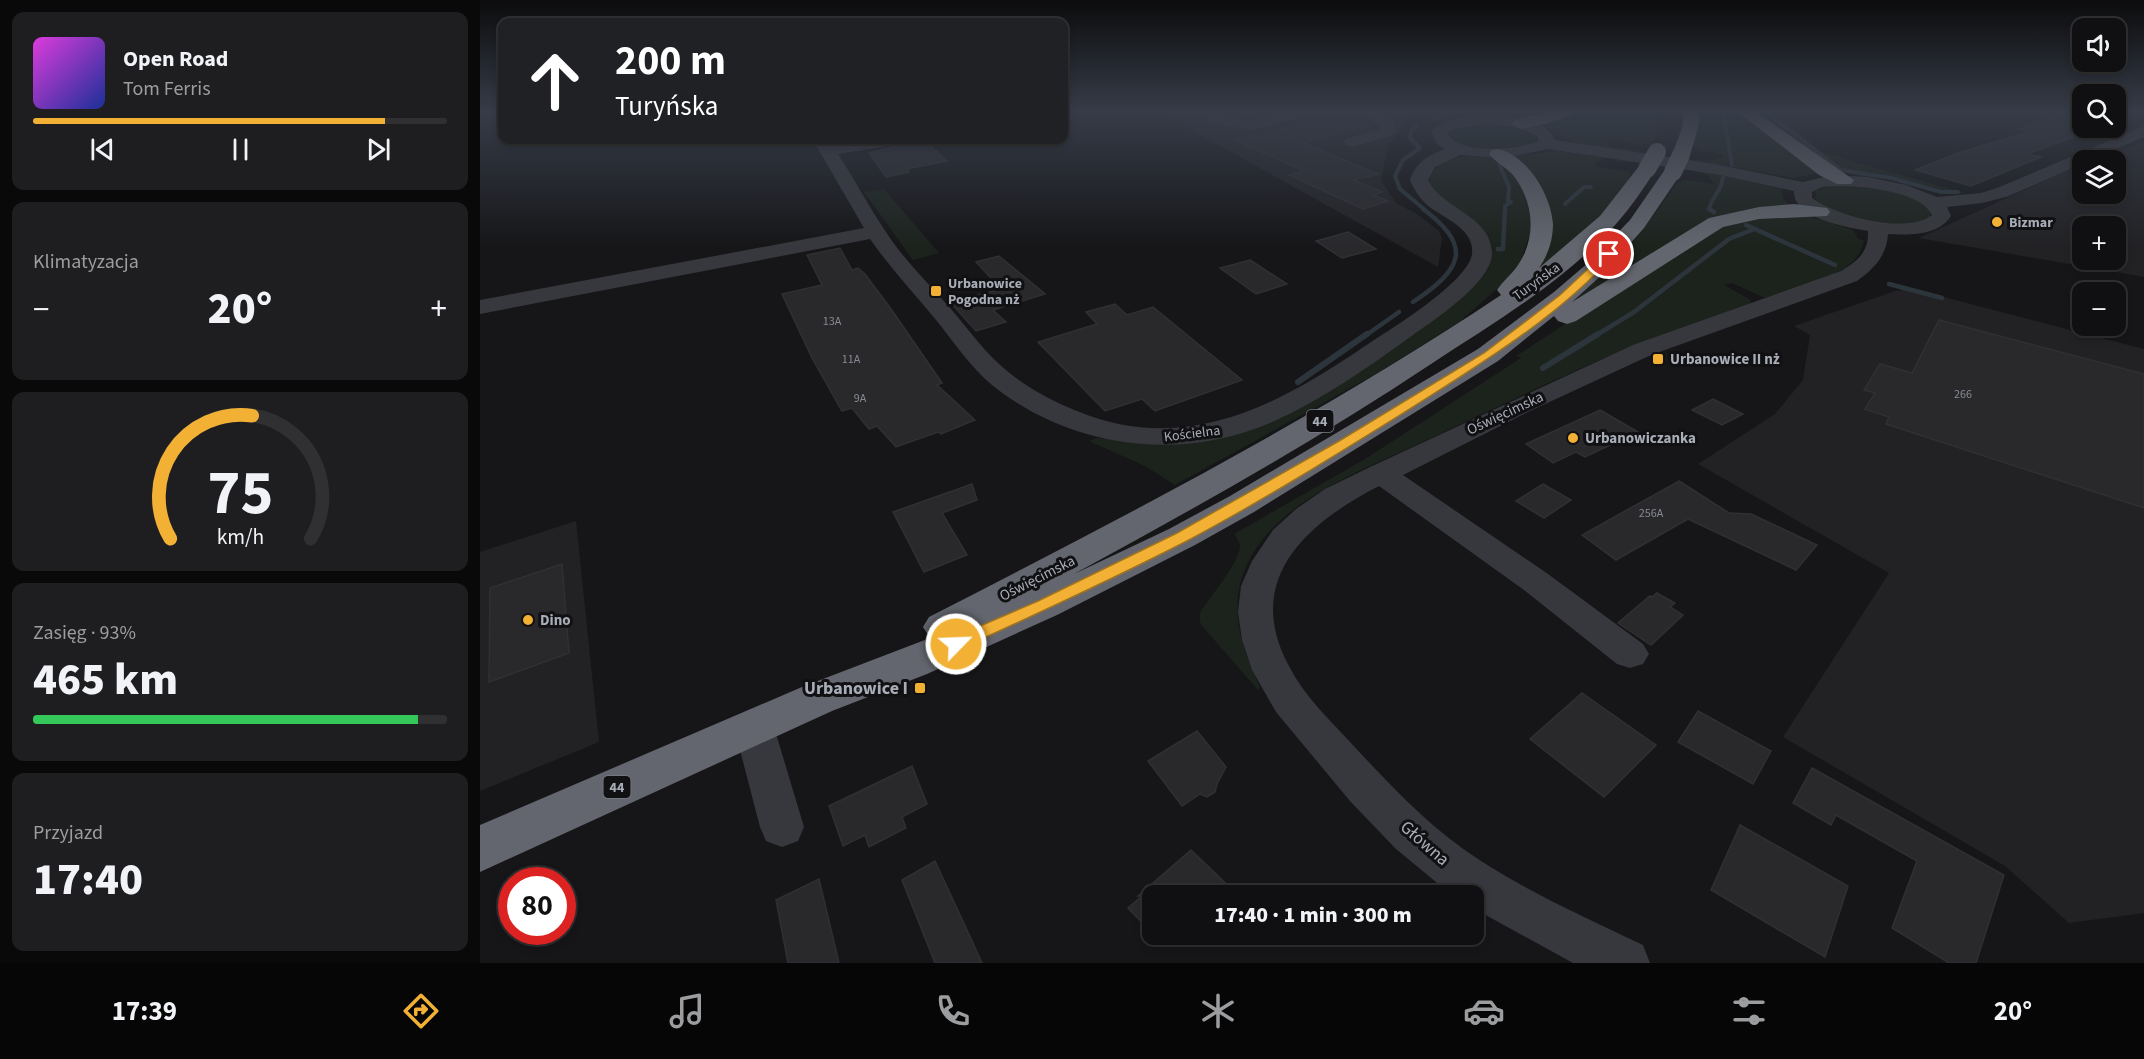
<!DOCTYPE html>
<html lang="pl">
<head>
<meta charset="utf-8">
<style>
	:root { --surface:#101012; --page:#1e1e20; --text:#f1f3f6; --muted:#9c9d9f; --line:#303032; --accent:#f2b134 }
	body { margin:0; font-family:"Source Sans 3",sans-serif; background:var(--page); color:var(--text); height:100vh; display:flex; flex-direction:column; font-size:22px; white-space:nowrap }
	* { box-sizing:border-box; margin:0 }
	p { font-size:20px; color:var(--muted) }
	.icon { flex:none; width:33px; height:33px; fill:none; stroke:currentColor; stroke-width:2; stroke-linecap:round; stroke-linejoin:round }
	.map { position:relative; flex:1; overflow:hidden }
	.side { display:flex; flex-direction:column; gap:12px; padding:12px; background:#09090a; width:480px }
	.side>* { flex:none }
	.top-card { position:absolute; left:18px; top:18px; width:570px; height:126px; border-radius:12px; box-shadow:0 3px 9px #0003,0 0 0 2px var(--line); background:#202124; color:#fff; overflow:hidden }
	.controls { position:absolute; left:1592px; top:18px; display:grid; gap:12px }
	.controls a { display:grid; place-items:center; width:54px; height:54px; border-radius:12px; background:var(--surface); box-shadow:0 3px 9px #0003,0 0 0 2px var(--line); font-size:30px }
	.speed { position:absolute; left:18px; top:867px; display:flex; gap:12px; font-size:30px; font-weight:700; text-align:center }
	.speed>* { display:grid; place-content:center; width:78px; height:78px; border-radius:50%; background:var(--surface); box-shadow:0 3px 9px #0003,0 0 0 2px var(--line); line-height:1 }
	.speed .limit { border:9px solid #d22; background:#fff; color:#111 }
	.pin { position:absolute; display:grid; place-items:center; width:51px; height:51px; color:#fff; margin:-26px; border:3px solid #fff; border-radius:50%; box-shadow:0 2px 6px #0007 }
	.me { position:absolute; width:66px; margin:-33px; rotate:66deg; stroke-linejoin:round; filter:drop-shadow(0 0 4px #0008) }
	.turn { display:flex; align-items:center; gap:21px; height:126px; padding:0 18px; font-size:27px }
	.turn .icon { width:78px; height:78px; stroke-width:2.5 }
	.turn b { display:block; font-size:42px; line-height:51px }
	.big { font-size:45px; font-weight:800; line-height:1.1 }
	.side .tile { flex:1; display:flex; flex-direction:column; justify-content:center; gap:9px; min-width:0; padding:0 21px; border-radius:12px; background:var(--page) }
	.side .dial { align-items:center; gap:0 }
	.dial svg { height:156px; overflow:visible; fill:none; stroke:var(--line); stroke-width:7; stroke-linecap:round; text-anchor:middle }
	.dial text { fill:var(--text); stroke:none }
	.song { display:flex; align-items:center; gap:18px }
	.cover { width:72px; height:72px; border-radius:9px; background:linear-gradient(135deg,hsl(300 70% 55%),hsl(230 70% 35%)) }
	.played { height:6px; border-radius:3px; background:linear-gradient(90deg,var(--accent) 85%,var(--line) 85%) }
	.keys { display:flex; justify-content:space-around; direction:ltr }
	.heat { display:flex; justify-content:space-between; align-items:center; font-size:33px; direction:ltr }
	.charge { height:9px; border-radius:4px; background:linear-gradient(90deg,#34c759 93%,var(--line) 0) }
	.trip { position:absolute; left:662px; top:885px; width:342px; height:60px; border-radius:12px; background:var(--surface); box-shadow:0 3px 9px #0003,0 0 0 2px var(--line); font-weight:800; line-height:60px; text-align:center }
	.tabs { display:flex; height:96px; justify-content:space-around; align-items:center; background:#060607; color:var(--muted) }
	.tabs .icon { width:42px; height:42px }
	.tabs .active { color:var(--accent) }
	.tabs b { font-size:27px; color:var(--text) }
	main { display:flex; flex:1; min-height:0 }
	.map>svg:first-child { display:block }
	.built { fill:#222225; fill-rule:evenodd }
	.green { fill:#1c231d }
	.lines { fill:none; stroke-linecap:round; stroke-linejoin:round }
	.stream-far2 { stroke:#2c353c; stroke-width:4 }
	.stream-far1 { stroke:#2c353c; stroke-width:4.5 }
	.stream { stroke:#2c353c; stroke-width:6 }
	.building { fill:#29292c; stroke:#303034; stroke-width:1.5 }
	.minor { fill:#37383d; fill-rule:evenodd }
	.highway { fill:#63666e; fill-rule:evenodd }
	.highway-bridge { stroke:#63666e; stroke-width:18 }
	.route { fill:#f2b134; stroke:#9d7322; stroke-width:1.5 }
	.poi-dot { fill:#f2b134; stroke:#111113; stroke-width:2 }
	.labels { text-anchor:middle; stroke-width:6; stroke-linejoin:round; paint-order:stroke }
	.number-label { font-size:12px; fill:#888b94 }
	.far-poi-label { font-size:14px; font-weight:bold; fill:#a8adb8; stroke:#111113; text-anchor:start }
	.far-street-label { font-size:14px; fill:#a8adb8; stroke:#111113 }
	.shield { fill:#111113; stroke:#7b7e86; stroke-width:1.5 }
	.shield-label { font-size:14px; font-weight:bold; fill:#a8adb8 }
	.poi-label { font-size:15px; font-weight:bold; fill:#a8adb8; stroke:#111113; text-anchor:start }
	.street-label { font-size:15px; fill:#a8adb8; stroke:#111113 }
	.near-poi-label { font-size:18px; font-weight:bold; fill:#a8adb8; stroke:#111113; text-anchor:end }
	.near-street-label { font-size:18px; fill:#a8adb8; stroke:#111113 }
</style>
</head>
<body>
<main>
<section class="side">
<div class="tile">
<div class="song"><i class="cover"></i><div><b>Open Road</b><p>Tom Ferris</p></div></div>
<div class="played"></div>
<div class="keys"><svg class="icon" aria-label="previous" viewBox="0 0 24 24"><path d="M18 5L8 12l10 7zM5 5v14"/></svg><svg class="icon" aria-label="pause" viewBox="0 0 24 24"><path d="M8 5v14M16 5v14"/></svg><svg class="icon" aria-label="next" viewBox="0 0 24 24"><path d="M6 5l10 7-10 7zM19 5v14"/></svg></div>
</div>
<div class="tile"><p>Klimatyzacja</p>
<div class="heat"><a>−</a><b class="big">20°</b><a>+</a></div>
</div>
<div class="tile dial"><svg viewBox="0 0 100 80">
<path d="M14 69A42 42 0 1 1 86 69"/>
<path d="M14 69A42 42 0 0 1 56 6" stroke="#f2b134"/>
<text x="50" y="56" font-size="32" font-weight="700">75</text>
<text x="50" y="72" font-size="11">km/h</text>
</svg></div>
<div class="tile"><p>Zasięg · 93%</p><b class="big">465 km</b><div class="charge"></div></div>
<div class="tile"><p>Przyjazd</p><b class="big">17:40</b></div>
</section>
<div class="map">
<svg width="1664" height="963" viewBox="0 0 1664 963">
	<rect width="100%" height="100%" fill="#161618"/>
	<!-- built -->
	<g class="built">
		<polygon points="679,112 934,112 908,146 901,180 916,203 937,214 959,231 962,238 958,267"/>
		<path d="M1664 142V277L1439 238 1602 164V194H1635V160H1612ZM1602 226H1635V260H1602Z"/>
		<polygon points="1433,289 1664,349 1664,913 1589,923 1525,866 1303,737 1409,573 1218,464 1295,414 1323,380 1330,335 1314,326 1415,291"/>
		<polygon points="96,521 119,742 0,791 0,552"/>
	</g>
	<!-- green -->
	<g class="green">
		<path d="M1092 112H1182L1173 141 1165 144 1130 140 1128 145C1139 149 1156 148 1164 153L1094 143 1066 125 1068 122 1066 121Z"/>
		<polygon points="1220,112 1261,112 1339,173 1313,178 1213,160 1234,160 1243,156 1241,154 1218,151 1217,147 1213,147"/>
		<path d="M1277 112H1292L1338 151 1484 193C1462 196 1446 187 1425 182 1402 177 1376 178 1355 170Z"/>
		<path d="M1008 123C1022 125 1052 124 1057 140 1046 154 986 153 973 142 970 140 969 136 967 133L971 129Z"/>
		<path d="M1076 151 1160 161 1137 162 1135 159C1125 157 1120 157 1115 166L1150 172V177L1153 178 1115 222 1055 276 1054 181 1034 156Z"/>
		<path d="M994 156 1012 157 1025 163 1050 198 1053 239H1048L1041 261 1025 282 979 322 894 375 695 485 665 466 609 441 617 438 680 444 736 438 988 291C1001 280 1015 266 1011 248 1007 227 928 192 955 169 965 159 980 156 994 156Z"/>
		<polygon points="1209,168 1302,189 1303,198 1309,205 1261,211 1084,310 1158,236 1197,183 1206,180 1233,184 1229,176"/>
		<path d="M1352 185C1380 185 1434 186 1451 212L1450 216C1428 233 1351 221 1335 198L1336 191Z"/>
		<polygon points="404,189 459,253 433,260 384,192"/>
		<path d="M1328 216 1373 230 1378 239 1384 240C1381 276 1314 288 1285 298L1252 283 1244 285 1271 300 1270 304C1231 319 1190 332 1151 347 1082 375 1016 408 949 439 891 467 811 494 775 550 745 596 758 642 780 687L778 690 723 627 720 622V613C730 596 758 565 760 547 760 542 757 538 754 534L885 459 1041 358 1036 356 1227 232 1262 219Z"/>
	</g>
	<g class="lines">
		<!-- stream-far2 -->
		<g class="stream-far2">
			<polyline points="1243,112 1252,165"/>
			<polyline points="1286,112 1361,170 1411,178 1461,192 1478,192"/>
			<polyline points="954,118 960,116 959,112"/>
			<polyline points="937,125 931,131 930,138 940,148 923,160 915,176 920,189 945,210"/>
			<polyline points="1019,164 1029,187 1028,202"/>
			<polyline points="1085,204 1104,187 1111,187"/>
			<polyline points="1025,210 1025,206 1031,202"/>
			<path d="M1231 210 1229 209C1232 197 1242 190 1243 177"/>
		</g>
		<!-- stream-far1 -->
		<g class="stream-far1">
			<polyline points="1229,209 1234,212"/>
			<polyline points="1266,225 1355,265"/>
			<polyline points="1018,249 1023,249 1025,209"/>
			<polyline points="1409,284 1462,298"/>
			<path d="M933 302C981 270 995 247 943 209"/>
			<polyline points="885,336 919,312"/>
			<polyline points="1115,336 1154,312 1249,239 1274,229"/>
		</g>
		<!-- stream -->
		<g class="stream">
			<polyline points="1063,368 1118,334"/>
			<polyline points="818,382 887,334"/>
		</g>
	</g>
	<!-- building -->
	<g class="building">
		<polygon points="860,115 890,126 823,143 898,174 873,180 902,192 894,195 908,201 883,209 809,175 824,171 755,140"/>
		<polygon points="1578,115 1602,121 1602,128 1619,128 1547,154 1561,157 1491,186 1435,170 1481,152 1549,132 1539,129"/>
		<polygon points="424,140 444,140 467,161 426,169 429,172 406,177 389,153 421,145"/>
		<polygon points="868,232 896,249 862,258 836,241"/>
		<polygon points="360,248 372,270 378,268 385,274 411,309 462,383 457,385 495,420 461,434 458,432 416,447 397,426 389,429 372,408 362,411 332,358 302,294 342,285 327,255"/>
		<polygon points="519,256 565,294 513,310 526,322 496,331 470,302 521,289 496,262"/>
		<polygon points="770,260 807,284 776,294 740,268"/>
		<polygon points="635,304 647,315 673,307 762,380 675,411 662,399 625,411 558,342 617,324 606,312"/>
		<polygon points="1459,320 1664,374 1664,508 1406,424 1409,417 1385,409 1395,393 1384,390 1400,364 1432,373"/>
		<polygon points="1233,399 1263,414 1242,425 1212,410"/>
		<polygon points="1120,410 1158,432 1105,457 1096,452 1073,463 1046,444"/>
		<polygon points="1199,481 1249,513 1271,514 1337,545 1316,570 1208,519 1136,560 1102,535"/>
		<polygon points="492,484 497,500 462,513 487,555 444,572 413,512"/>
		<polygon points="1063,484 1091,500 1064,518 1036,501"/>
		<polygon points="82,564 89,653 9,682 10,588"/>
		<polygon points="1177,593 1195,603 1190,607 1203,615 1171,645 1138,623 1170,596 1172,597"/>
		<polygon points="1102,693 1176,745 1124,797 1050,739"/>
		<polygon points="1218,711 1291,751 1273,784 1198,742"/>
		<polygon points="717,731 746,767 737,784 735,792 727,797 720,794 702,806 668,761"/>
		<polygon points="432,766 447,804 422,817 426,828 389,847 385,835 363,846 349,806"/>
		<polygon points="1332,768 1524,875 1496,963 1469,963 1412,928 1437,861 1356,815 1351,825 1313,803"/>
		<polygon points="1260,825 1368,886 1345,957 1231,890"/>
		<polygon points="711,850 759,896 672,896 672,933 648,908 662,896 658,896"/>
		<polygon points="455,861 487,930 502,963 455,963 422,880"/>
		<polygon points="339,879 359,963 308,963 296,900"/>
	</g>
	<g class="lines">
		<!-- minor -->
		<g class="minor">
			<polygon points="729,112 743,112 741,116 772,120 808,112 832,112 830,115 772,130 727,122 725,119"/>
			<polygon points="879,112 897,112 913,120 916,132 913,135 872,147 866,145 864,142 866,139 900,129 900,125"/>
			<path d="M1002 116C1025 116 1065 115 1075 140L1235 164 1323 182 1353 175 1388 177 1426 185 1457 197 1501 193 1517 188 1664 126V137L1610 160H1602V164L1529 196 1502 203 1467 207 1471 216C1458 236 1430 235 1408 234 1407 255 1394 269 1377 281L1171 355 1050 411 923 475 1068 574 1163 644 1169 654 1163 664 1150 668 1137 664 1044 590 899 486C827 523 762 579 809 666 824 696 849 719 871 743 910 785 950 828 998 859 1050 893 1107 918 1163 945L1170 963H1093L993 908V896H973L916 849 870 801 796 712 772 670 762 640 758 612 761 586 772 561 793 530 816 509 845 489 890 467 1153 345 1361 271C1378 261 1389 251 1388 231 1367 227 1313 219 1314 191L1235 174 1068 149 1025 158 980 155 955 167 948 180C962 209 1010 215 1012 252 1014 281 954 320 933 335 887 368 842 400 790 423 699 462 590 448 512 385 490 367 474 342 456 320 434 293 410 268 390 239L0 314V300L384 228 333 140H349L353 146 389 140H422L420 143 414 145 358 154C375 180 389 207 406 232 424 260 449 284 471 309 489 330 505 353 526 370 547 388 572 401 597 411 703 455 794 408 882 348 906 332 988 283 992 254 995 227 961 218 945 203 938 196 934 189 930 180 936 162 949 155 965 149L958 145 951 132C963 117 985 118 1002 116ZM1002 124 1038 127 1057 136 1059 141C1039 150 979 156 967 133L973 129ZM1353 186C1377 185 1441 190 1452 215 1426 235 1356 216 1332 198V192L1342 187Z"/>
			<polygon points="274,710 288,715 294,727 324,827 318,841 302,847 286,841 280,827 254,727 260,715"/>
		</g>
		<!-- highway -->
		<g class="highway">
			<polygon points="1070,112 1093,112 1091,115 1065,124 1040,129 1032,124 1034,120"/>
			<polygon points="1204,112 1220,112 1218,128 1210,155 1207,159 1195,159 1192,155 1202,128"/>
			<polygon points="1258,112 1276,112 1374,180 1371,184 1357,184 1339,175"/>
			<path d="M1018 149C1048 156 1071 195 1073 224 1073 240 1068 255 1059 268L1120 216 1160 165H1174L1176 169C1164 188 1151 207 1136 224 1085 281 1015 322 951 364 836 441 715 508 594 574L689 529 750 496 998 349 1074 292 1109 262 1150 220 1186 168H1200L1202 172 1164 228 1125 272 1092 302 1229 218 1279 207 1314 204 1347 208 1350 212 1347 216 1279 219 1243 227 1096 321 1087 324 1078 321 1074 316 1018 361 774 512 715 545 577 615 447 674 352 711 0 872V825L322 687 450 638 443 627 449 617C644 517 838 417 1021 295L1017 290C1023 281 1032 274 1038 265 1057 237 1054 202 1033 175 1026 167 1015 162 1009 154L1012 150Z"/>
		</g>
		<!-- highway-bridge -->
		<g class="highway-bridge">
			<polyline points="1167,169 1177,152"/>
			<polyline points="1193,172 1201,155"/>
		</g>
	</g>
	<!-- sky -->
	<linearGradient id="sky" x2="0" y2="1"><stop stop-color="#0c0c0d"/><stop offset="0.45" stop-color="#363c48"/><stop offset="1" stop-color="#363c48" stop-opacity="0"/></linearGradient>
	<rect width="1664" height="247" fill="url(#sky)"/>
	<!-- route -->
	<path class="route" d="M1126 252 1134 254C1083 314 999 365 933 407 859 453 784 500 707 541 633 579 557 614 482 648L476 650 470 648 468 644 470 639 558 601 697 533 859 441 1004 353 1080 295Z"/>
	<!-- markers -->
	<g class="poi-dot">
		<circle cx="1517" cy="222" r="6"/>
		<rect x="450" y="285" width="12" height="12" rx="3"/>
		<rect x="1172" y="353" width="12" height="12" rx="3"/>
		<circle cx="1093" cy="438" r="6"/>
		<circle cx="48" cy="620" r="6"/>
		<rect x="434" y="682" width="12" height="12" rx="3"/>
	</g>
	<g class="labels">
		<!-- number labels -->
		<g class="number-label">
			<text x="352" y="325">13A</text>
			<text x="371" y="363">11A</text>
			<text x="1483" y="398">266</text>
			<text x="380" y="402">9A</text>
			<text x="1171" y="517">256A</text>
		</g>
		<!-- far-poi labels -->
		<g class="far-poi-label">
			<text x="1529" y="227">Bizmar</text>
			<text x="468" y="288">Urbanowice<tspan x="468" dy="16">Pogodna nż</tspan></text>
		</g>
		<!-- far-street labels -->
		<g class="far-street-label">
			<text transform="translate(1056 281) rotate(-36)" y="5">Turyńska</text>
			<text transform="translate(712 433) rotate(-7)" y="5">Kościelna</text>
		</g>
		<!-- shield labels -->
		<g class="shield">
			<rect x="826.5" y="410" width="27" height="22" rx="4.5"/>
			<rect x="123.5" y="776" width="27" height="22" rx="4.5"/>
		</g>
		<g class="shield-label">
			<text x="840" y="426">44</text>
			<text x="137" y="792">44</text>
		</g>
		<!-- poi labels -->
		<g class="poi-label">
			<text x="1190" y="364">Urbanowice II nż</text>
			<text x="1105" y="443">Urbanowiczanka</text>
			<text x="60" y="625">Dino</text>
		</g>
		<!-- street labels -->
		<g class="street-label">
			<text transform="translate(1025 413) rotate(-25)" y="5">Oświęcimska</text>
			<text transform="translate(557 578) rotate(-27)" y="5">Oświęcimska</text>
		</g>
		<!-- near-poi labels -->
		<g class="near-poi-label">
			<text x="428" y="694">Urbanowice I</text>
		</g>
		<!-- near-street labels -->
		<g class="near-street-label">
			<text transform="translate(945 843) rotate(41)" y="6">Główna</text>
		</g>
	</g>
</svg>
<div class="controls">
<a><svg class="icon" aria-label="sound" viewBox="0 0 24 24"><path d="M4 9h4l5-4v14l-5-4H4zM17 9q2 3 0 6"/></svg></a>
<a><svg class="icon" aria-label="search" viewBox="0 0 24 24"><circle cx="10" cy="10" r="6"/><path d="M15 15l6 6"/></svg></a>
<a><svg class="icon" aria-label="layers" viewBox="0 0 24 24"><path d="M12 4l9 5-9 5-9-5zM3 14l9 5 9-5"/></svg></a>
<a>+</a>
<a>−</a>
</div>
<div class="speed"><div class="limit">80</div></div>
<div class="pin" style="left:1129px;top:254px;background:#d93025"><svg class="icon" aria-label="arrive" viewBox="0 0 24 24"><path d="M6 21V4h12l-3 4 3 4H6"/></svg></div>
<svg class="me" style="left:476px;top:644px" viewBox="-20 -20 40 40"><circle r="17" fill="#f2b134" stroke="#fff" stroke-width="3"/><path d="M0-11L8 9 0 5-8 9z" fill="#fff"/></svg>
<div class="trip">17:40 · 1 min · 300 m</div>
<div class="top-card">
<div class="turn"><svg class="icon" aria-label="ahead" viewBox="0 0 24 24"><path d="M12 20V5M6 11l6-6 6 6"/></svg><div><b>200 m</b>Turyńska</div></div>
</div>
</div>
</main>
<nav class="tabs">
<b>17:39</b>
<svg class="icon active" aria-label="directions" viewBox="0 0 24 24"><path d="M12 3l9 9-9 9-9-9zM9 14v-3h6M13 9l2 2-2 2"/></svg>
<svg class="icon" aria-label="music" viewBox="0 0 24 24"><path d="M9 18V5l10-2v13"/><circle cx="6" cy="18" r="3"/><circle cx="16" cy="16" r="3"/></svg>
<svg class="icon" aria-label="phone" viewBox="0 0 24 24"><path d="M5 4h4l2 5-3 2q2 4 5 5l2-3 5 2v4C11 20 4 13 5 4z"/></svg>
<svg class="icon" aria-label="climate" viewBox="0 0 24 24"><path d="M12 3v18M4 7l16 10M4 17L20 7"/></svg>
<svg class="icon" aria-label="car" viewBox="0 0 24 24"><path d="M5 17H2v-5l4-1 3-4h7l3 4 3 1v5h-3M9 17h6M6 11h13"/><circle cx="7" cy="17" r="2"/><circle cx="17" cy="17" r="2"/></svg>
<svg class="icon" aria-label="filters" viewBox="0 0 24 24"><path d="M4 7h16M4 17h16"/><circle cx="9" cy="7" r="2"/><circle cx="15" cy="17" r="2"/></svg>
<b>20°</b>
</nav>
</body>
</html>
